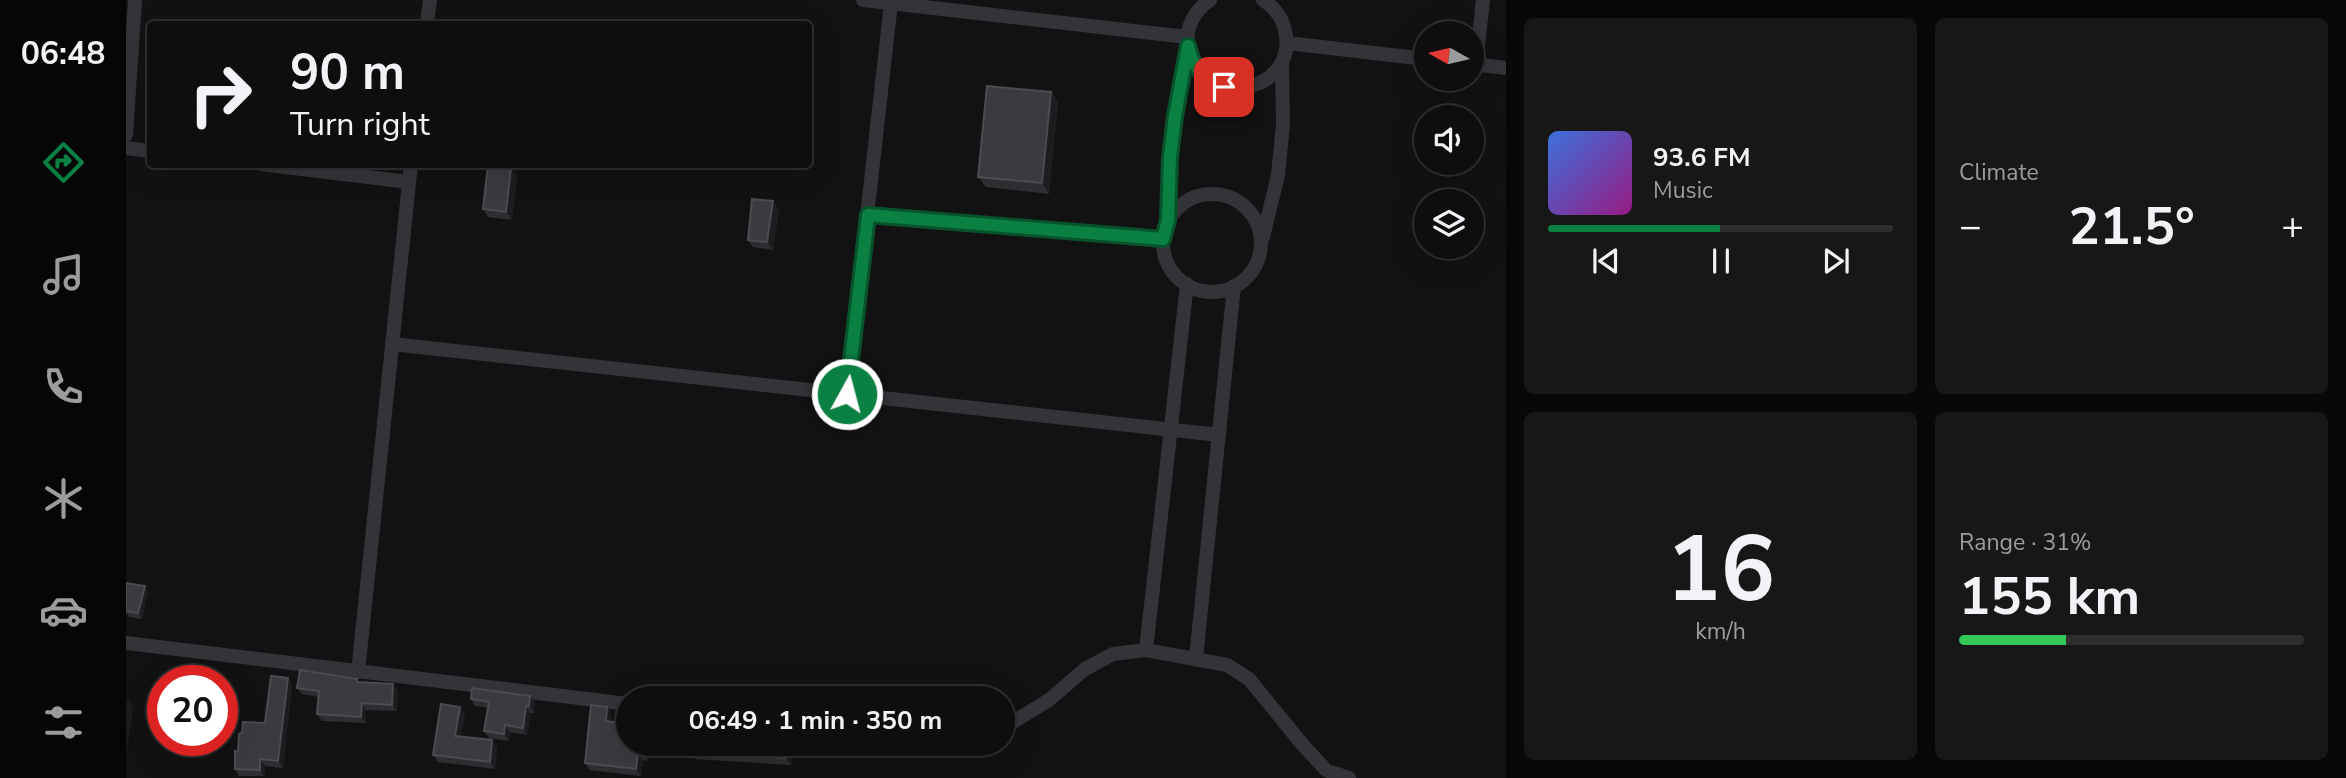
<!DOCTYPE html>
<html lang="en">
<head>
<meta charset="utf-8">
<style>
	:root { --surface:#0e0e0e; --page:#171717; --text:#f1f3f6; --muted:#9b9c9e; --line:#2e2e2e; --accent:#0b8043 }
	body { margin:0; font-family:"Nunito Sans",sans-serif; background:var(--page); color:var(--text); height:100vh; display:flex; flex-direction:column; font-size:26px; white-space:nowrap }
	* { box-sizing:border-box; margin:0 }
	p { font-size:23px; color:var(--muted) }
	.icon { flex:none; width:38px; height:38px; fill:none; stroke:currentColor; stroke-width:2; stroke-linecap:round; stroke-linejoin:round }
	.map { position:relative; flex:1; overflow:hidden }
	.details { display:flex; flex-direction:column; gap:18px; padding:18px; background:#080808; width:840px }
	.details>* { flex:none }
	.banner { position:absolute; left:21px; top:21px; width:665px; height:147px; border-radius:7px; box-shadow:0 7px 28px #0002,0 0 0 2px var(--line); background:#0e0e0e; color:var(--text); overflow:hidden }
	.needle { width:46px; rotate:278deg }
	.buttons { position:absolute; left:1288px; top:21px; display:grid; gap:14px }
	.buttons a { display:grid; place-items:center; width:70px; height:70px; border-radius:50%; background:var(--surface); box-shadow:0 7px 28px #0002,0 0 0 2px var(--line); font-size:35px }
	.speed { position:absolute; left:21px; top:665px; display:flex; gap:14px; font-size:35px; font-weight:700; text-align:center }
	.speed>* { display:grid; place-content:center; width:91px; height:91px; border-radius:50%; background:var(--surface); box-shadow:0 7px 28px #0002,0 0 0 2px var(--line); line-height:1 }
	.speed .limit { border:10px solid #d22; background:#fff; color:#111 }
	.pin { position:absolute; display:grid; place-items:center; width:60px; height:60px; color:#fff; margin:-30px; border-radius:14px; box-shadow:0 4px 10px #0006 }
	.me { position:absolute; width:77px; margin:-38px; rotate:7deg; stroke-linejoin:round; filter:drop-shadow(0 0 5px #0008) }
	.turn { display:flex; align-items:center; gap:24px; height:147px; padding:0 28px; font-size:32px }
	.turn .icon { width:91px; height:91px; stroke-width:2.5 }
	.turn b { display:block; font-size:49px; line-height:60px }
	.big { font-size:52px; font-weight:700; line-height:1.1 }
	.details .card { flex:1; display:flex; flex-direction:column; justify-content:center; gap:10px; min-width:0; padding:0 24px; border-radius:10px; background:var(--page) }
	.details .dial { align-items:center; gap:0 }
	.dial b { font-size:91px; line-height:1 }
	.song { display:flex; align-items:center; gap:21px }
	.cover { width:84px; height:84px; border-radius:10px; background:linear-gradient(135deg,hsl(220 70% 55%),hsl(310 70% 35%)) }
	.played { height:7px; border-radius:4px; background:linear-gradient(90deg,var(--accent) 50%,var(--line) 50%) }
	.keys { display:flex; justify-content:space-around; direction:ltr }
	.heat { display:flex; justify-content:space-between; align-items:center; font-size:38px; direction:ltr }
	.charge { height:10px; border-radius:5px; background:linear-gradient(90deg,#34c759 31%,var(--line) 0) }
	.details .tiles { flex:1; display:grid; gap:18px; grid-template-columns:repeat(2,1fr) }
	.trip { position:absolute; left:490px; top:686px; width:399px; height:70px; border-radius:35px; background:var(--surface); box-shadow:0 7px 28px #0002,0 0 0 2px var(--line); font-weight:700; line-height:70px; text-align:center }
	main { display:flex; flex:1; min-height:0 }
	.tabs { display:flex; flex-direction:column; width:126px; justify-content:space-around; align-items:center; background:#060606; color:var(--muted) }
	.tabs .icon { width:49px; height:49px }
	.tabs .active { color:var(--accent) }
	.tabs b { font-size:32px; color:var(--text) }
	.map>svg:first-child { display:block }
	.lines { fill:none; stroke-linecap:round; stroke-linejoin:round }
	.minor { stroke:#333339; stroke-width:14 }
	.wall { fill:#2e2e32 }
	.shaded-wall { fill:#1d1d20 }
	.building { fill:#3a3b40; stroke:#4a4c52; stroke-width:2 }
	.route-casing { stroke:#07532c; stroke-width:18 }
	.route { stroke:#0b8043; stroke-width:12 }
</style>
</head>
<body>
<main>
<nav class="tabs">
<b>06:48</b>
<svg class="icon active" aria-label="directions" viewBox="0 0 24 24"><path d="M12 3l9 9-9 9-9-9zM9 14v-3h6M13 9l2 2-2 2"/></svg>
<svg class="icon" aria-label="music" viewBox="0 0 24 24"><path d="M9 18V5l10-2v13"/><circle cx="6" cy="18" r="3"/><circle cx="16" cy="16" r="3"/></svg>
<svg class="icon" aria-label="phone" viewBox="0 0 24 24"><path d="M5 4h4l2 5-3 2q2 4 5 5l2-3 5 2v4C11 20 4 13 5 4z"/></svg>
<svg class="icon" aria-label="climate" viewBox="0 0 24 24"><path d="M12 3v18M4 7l16 10M4 17L20 7"/></svg>
<svg class="icon" aria-label="car" viewBox="0 0 24 24"><path d="M5 17H2v-5l4-1 3-4h7l3 4 3 1v5h-3M9 17h6M6 11h13"/><circle cx="7" cy="17" r="2"/><circle cx="17" cy="17" r="2"/></svg>
<svg class="icon" aria-label="filters" viewBox="0 0 24 24"><path d="M4 7h16M4 17h16"/><circle cx="9" cy="7" r="2"/><circle cx="15" cy="17" r="2"/></svg>
</nav>
<div class="map">
<svg width="1380" height="778" viewBox="0 0 1380 778">
	<rect width="100%" height="100%" fill="#121213"/>
	<g class="lines">
		<!-- minor -->
		<g class="minor">
			<polyline points="737,0 1061,37"/>
			<path d="M1084 0C1068 11 1059 28 1062 47 1070 111 1174 96 1159 30 1156 17 1148 7 1137 0"/>
			<polyline points="301,24 304,0"/>
			<polyline points="1161,43 1300,59"/>
			<polyline points="1346,64 1380,68"/>
			<polyline points="1350,64 1357,0"/>
			<polyline points="0,135 9,0"/>
			<polyline points="0,148 24,151"/>
			<polyline points="135,164 283,182"/>
			<circle cx="1086" cy="243" r="49"/>
			<polyline points="742,215 1037,238"/>
			<path d="M1042 220C1044 161 1049 107 1061 48"/>
			<polyline points="1137,237 1152,175 1157,124 1156,62"/>
			<polyline points="266,344 1093,435"/>
			<polyline points="721,394 765,3"/>
			<polyline points="0,643 502,704"/>
			<polyline points="1020,650 1061,284"/>
			<polyline points="1070,658 1108,286"/>
			<polyline points="232,672 285,164"/>
			<polyline points="877,728 923,700 959,669 987,654 1020,650 1101,665 1123,679 1176,744 1200,770 1223,778"/>
		</g>
	</g>
	<!-- wall -->
	<g class="wall">
		<polygon points="925,92 932,103 923,194 860,187 852,177"/>
		<polygon points="634,164 658,164 658,168"/>
		<polygon points="385,168 391,175 386,220 362,217 357,209"/>
		<polygon points="653,209 647,250 627,247 622,240"/>
		<polygon points="0,583 19,586 22,591 16,619 3,617 0,613"/>
		<polygon points="162,678 166,684 157,768 139,766 138,776 113,776 109,769 112,752 139,723"/>
		<polygon points="234,683 272,691 271,711 240,710 240,723 196,721 191,714 192,697 176,694 171,688"/>
		<polygon points="345,699 409,702 408,713 405,713 401,735 384,732 383,741 363,738 358,731 362,708 349,706"/>
		<polygon points="339,713 335,737 371,747 369,769 312,762 307,755"/>
		<polygon points="486,714 485,722 502,744 667,744 665,765 569,759 565,752 532,750 532,754 523,753 522,761 517,760 515,776 464,770 459,763"/>
	</g>
	<!-- shaded-wall -->
	<g class="shaded-wall">
		<polygon points="925,92 932,103 923,194 916,183"/>
		<polygon points="385,168 391,175 386,220 380,212"/>
		<polygon points="647,201 653,209 647,250 641,242"/>
		<polygon points="19,586 22,591 16,619 12,613"/>
		<polygon points="162,678 166,684 157,768 152,761"/>
		<polygon points="267,684 272,691 271,711 266,705"/>
		<polygon points="404,696 409,702 408,713 403,706"/>
		<polygon points="1,699 7,707 1,751 0,706"/>
		<polygon points="236,703 240,710 240,723 235,717"/>
		<polygon points="400,706 405,713 401,735 397,728"/>
		<polygon points="334,707 339,713 334,743 329,736"/>
		<polygon points="481,707 486,714 485,729 480,721"/>
		<polygon points="379,725 384,732 383,741 378,734"/>
		<polygon points="366,740 371,747 369,769 364,762"/>
		<polygon points="527,744 532,750 532,754 527,747"/>
		<polygon points="661,744 667,744 665,765 660,758"/>
		<polygon points="518,746 523,753 522,761 517,753"/>
		<polygon points="512,753 517,760 515,776 510,769"/>
		<polygon points="134,759 139,766 138,776 134,770"/>
	</g>
	<!-- building -->
	<g class="building">
		<polygon points="861,86 925,92 916,183 852,177"/>
		<polygon points="362,165 385,168 380,212 357,209"/>
		<polygon points="626,199 647,201 641,242 622,240"/>
		<polygon points="0,583 19,586 12,613 0,611"/>
		<polygon points="174,670 231,679 231,682 267,684 266,705 236,703 235,717 191,714 193,691 171,688"/>
		<polygon points="145,676 162,678 152,761 134,759 134,770 109,769 109,751 112,752 113,734 116,733 117,722 139,723"/>
		<polygon points="346,688 404,696 403,706 400,706 397,728 379,725 378,734 358,731 363,702 345,699"/>
		<polygon points="315,704 334,707 329,736 366,740 364,762 307,755"/>
		<polygon points="465,705 481,707 480,721 502,724 502,744 527,744 527,747 518,746 517,753 512,753 510,769 459,763"/>
		<polygon points="539,744 661,744 660,758 564,752 564,746"/>
	</g>
	<g class="lines">
		<defs>
			<path id="route" d="M721 394 742 215 1037 239 1042 220 1044 157 1049 116 1062 46C1066 67 1078 80 1098 87"/>
		</defs>
		<!-- route casing -->
		<use href="#route" class="route-casing"/>
		<!-- route -->
		<use href="#route" class="route"/>
	</g>
</svg>
<div class="buttons">
<a><svg class="needle" viewBox="-14 -14 28 28"><path d="M0-13l5 13h-10z" fill="#e53935"/><path d="M0 13l5-13h-10z" fill="#9b9c9e"/></svg></a>
<a><svg class="icon" aria-label="sound" viewBox="0 0 24 24"><path d="M4 9h4l5-4v14l-5-4H4zM17 9q2 3 0 6"/></svg></a>
<a><svg class="icon" aria-label="layers" viewBox="0 0 24 24"><path d="M12 4l9 5-9 5-9-5zM3 14l9 5 9-5"/></svg></a>
</div>
<div class="speed"><div class="limit">20</div></div>
<div class="pin" style="left:1098px;top:87px;background:#d93025"><svg class="icon" aria-label="arrive" viewBox="0 0 24 24"><path d="M6 21V4h12l-3 4 3 4H6"/></svg></div>
<svg class="me" style="left:721px;top:394px" viewBox="-20 -20 40 40"><circle r="17" fill="#0b8043" stroke="#fff" stroke-width="3"/><path d="M0-11L8 9 0 5-8 9z" fill="#fff"/></svg>
<div class="trip">06:49 · 1 min · 350 m</div>
<div class="banner">
<div class="turn"><svg class="icon" aria-label="right" viewBox="0 0 24 24"><path d="M7 20v-9h11M14 6l5 5-5 5"/></svg><div><b>90 m</b>Turn right</div></div>
</div>
</div>
<section class="details">
<div class="tiles">
<div class="card">
<div class="song"><i class="cover"></i><div><b>93.6 FM</b><p>Music</p></div></div>
<div class="played"></div>
<div class="keys"><svg class="icon" aria-label="previous" viewBox="0 0 24 24"><path d="M18 5L8 12l10 7zM5 5v14"/></svg><svg class="icon" aria-label="pause" viewBox="0 0 24 24"><path d="M8 5v14M16 5v14"/></svg><svg class="icon" aria-label="next" viewBox="0 0 24 24"><path d="M6 5l10 7-10 7zM19 5v14"/></svg></div>
</div>
<div class="card"><p>Climate</p>
<div class="heat"><a>−</a><b class="big">21.5°</b><a>+</a></div>
</div>
<div class="card dial"><b>16</b><p>km/h</p></div>
<div class="card"><p>Range · 31%</p><b class="big">155 km</b><div class="charge"></div></div>
</div>
</section>
</main>
</body>
</html>
